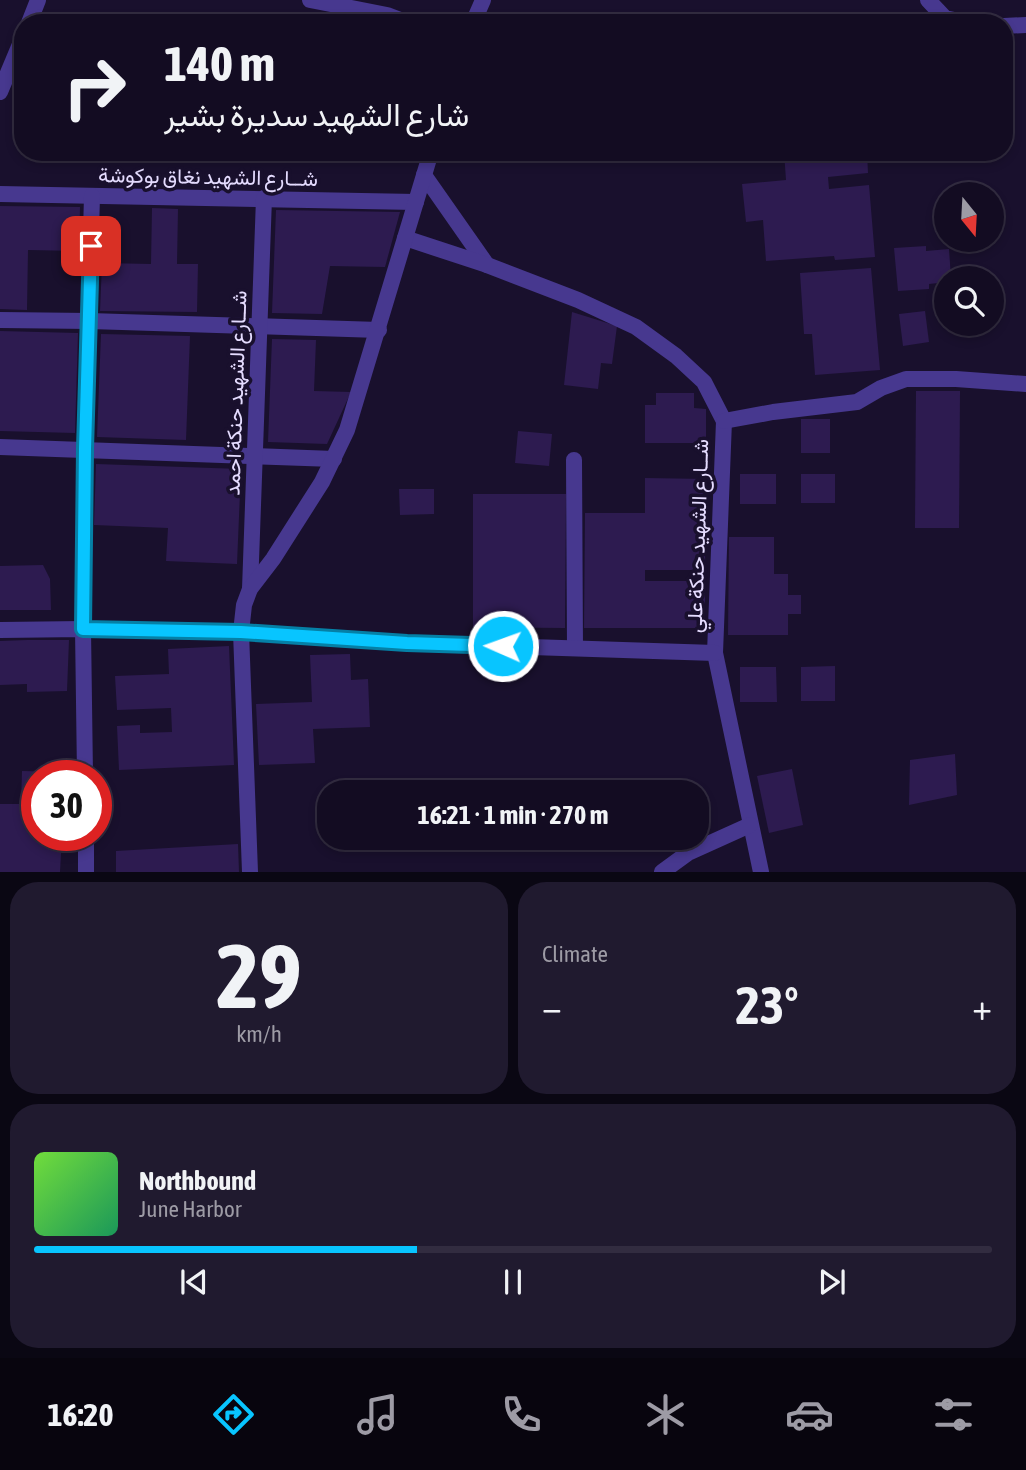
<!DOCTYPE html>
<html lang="en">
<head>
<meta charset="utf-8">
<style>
	:root { --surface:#130c22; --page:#201a2f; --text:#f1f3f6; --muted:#9d9ba5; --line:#322c40; --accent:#08c5ff }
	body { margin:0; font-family:"Asap Condensed",Vazirmatn,sans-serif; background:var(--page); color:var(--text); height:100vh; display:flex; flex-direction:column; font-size:26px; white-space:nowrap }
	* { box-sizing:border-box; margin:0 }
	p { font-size:23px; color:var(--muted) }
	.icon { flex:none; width:38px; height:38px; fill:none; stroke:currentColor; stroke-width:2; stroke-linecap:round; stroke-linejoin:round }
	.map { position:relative; height:872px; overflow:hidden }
	.sheet { display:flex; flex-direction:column; gap:10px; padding:10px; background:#0a0713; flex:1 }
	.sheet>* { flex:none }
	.guide { position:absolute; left:14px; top:14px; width:999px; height:147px; border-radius:28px; box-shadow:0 4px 10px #0003,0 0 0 2px var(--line); background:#130c22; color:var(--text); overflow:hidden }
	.needle { width:46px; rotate:162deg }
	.fabs { position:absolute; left:934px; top:182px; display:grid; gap:14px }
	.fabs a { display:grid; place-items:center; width:70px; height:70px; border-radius:50%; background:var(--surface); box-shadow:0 4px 10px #0003,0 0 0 2px var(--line); font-size:35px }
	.speed { position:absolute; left:21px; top:760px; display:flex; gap:14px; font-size:35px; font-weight:700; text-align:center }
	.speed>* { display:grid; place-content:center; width:91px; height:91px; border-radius:50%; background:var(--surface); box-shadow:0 4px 10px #0003,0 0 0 2px var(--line); line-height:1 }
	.speed .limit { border:10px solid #d22; background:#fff; color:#111 }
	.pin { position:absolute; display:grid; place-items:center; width:60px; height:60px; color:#fff; margin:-30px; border-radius:14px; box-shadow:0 4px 10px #0006 }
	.me { position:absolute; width:77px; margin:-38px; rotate:272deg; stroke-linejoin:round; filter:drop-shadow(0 0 5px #0008) }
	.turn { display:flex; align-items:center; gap:24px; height:147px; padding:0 35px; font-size:32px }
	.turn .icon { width:91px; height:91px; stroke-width:2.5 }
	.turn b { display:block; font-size:49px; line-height:60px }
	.big { font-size:52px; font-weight:700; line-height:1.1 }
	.sheet .widget { flex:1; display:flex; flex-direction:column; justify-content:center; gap:10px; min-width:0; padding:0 24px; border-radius:28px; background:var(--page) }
	.sheet .dial { align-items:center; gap:0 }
	.dial b { font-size:91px; line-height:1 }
	.song { display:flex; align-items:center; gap:21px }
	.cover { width:84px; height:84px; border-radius:10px; background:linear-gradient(135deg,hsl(100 70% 55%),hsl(150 70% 35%)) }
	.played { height:7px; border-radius:4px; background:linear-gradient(90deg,var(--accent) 40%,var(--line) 40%) }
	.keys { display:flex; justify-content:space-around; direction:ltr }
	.heat { display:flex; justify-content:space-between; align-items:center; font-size:38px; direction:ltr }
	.sheet .tiles { flex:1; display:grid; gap:10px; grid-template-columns:1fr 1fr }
	.widget:last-child { grid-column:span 2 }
	.trip { position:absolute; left:317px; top:780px; width:392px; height:70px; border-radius:28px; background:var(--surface); box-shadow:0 4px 10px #0003,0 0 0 2px var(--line); font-weight:700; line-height:70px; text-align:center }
	.tab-bar { display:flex; height:112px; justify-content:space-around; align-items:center; background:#08050e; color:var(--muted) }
	.tab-bar .icon { width:49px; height:49px }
	.tab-bar .selected { color:var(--accent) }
	.tab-bar b { font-size:32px; color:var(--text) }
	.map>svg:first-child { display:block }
	.building { fill:#2d1b50 }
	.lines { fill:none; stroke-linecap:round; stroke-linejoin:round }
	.street { stroke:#47388f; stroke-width:16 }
	.route-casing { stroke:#0580a6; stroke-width:18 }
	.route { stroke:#08c5ff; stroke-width:12 }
	.labels { text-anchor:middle; stroke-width:7; stroke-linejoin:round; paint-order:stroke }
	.street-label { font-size:21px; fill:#e5dcff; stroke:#19102d }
</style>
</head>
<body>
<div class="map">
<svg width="1026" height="872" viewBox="0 0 1026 872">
	<rect width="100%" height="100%" fill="#19102d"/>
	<!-- building -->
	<g class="building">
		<polygon points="784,152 867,152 868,173 828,177 829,189 869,185 875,257 835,260 834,256 766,261 763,220 746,222 742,184 786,180"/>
		<polygon points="0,206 80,207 79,251 28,250 27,310 0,309"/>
		<polygon points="152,208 178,209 177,264 198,264 197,312 100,311 102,263 151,264"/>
		<polygon points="276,210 400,212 385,267 330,266 322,314 272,313"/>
		<polygon points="926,246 926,251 949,249 951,278 947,278 947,282 929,284 929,289 898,291 894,248"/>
		<polygon points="871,268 880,370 815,375 812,334 804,334 800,273"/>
		<polygon points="925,311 929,342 903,346 899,314"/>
		<polygon points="572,312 617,326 612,364 601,363 598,389 564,385"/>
		<polygon points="0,331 78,333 75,433 0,431"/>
		<polygon points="101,334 190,336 186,440 97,437"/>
		<polygon points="272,339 316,340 314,391 351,392 327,444 268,442"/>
		<polygon points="916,391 960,391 959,528 915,528"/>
		<polygon points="656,393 694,393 694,408 706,409 706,443 645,443 645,405 656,405"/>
		<rect x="801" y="419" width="29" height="34"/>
		<polygon points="518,431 552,434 549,466 515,463"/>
		<polygon points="96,464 241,469 237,564 166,561 168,528 94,525"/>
		<rect x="740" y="474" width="36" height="30"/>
		<rect x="801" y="474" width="34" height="29"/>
		<polygon points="645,478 706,479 705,570 645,570 645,581 705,581 705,628 584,628 585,513 645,513"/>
		<polygon points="399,489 434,489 434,514 400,515"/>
		<polygon points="473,494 566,494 565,628 473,627"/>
		<polygon points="729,537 774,537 774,574 788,574 788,595 801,595 801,614 788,614 788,635 728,635"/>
		<polygon points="43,565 50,579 51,610 0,610 0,566"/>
		<polygon points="27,640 69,640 67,691 27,692 27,684 0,685 0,641"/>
		<polygon points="229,646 234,765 119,770 117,726 140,725 140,733 172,732 171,708 117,710 115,676 169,674 168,649"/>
		<polygon points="350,654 351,680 368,679 370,727 313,729 315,763 259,765 256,704 312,702 310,655"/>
		<polygon points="835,666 835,701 801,701 801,667"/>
		<polygon points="740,667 776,667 777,702 740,702"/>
		<polygon points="955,754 957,795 909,805 910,760"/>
		<polygon points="792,769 803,825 769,833 757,776"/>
		<polygon points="22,771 64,772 64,775 37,775 37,835 62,835 60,872 0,872 0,804 21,804"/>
		<polygon points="238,844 239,872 116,872 116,851"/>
	</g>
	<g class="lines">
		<!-- street -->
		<g class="street">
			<polyline points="310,0 387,15 408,23"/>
			<polyline points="928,0 945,18 968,23"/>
			<polyline points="29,23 38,0"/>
			<polyline points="473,23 483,0"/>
			<polyline points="1004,26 1026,25"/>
			<polyline points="0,92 23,37"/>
			<polyline points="424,175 487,265"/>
			<polyline points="0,194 416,202"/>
			<polyline points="405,238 487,265 578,300 636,327 676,356 704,382 724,421 715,653 761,872"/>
			<polyline points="0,320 90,321 379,330"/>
			<polyline points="724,421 773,412 857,402 881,388 906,379 956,379 1026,384"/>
			<polyline points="0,447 334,459"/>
			<polyline points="574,460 575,648"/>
			<polyline points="250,589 264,198"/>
			<polyline points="0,630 83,629 241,632 407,643 715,653"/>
			<polyline points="85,775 83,629 85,449 92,196"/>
			<polyline points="86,835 86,872"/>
			<polyline points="250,872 241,632 244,605 250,589 273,559 322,482 347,430 431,152"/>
			<polyline points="662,872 688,853 750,825"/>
		</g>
	</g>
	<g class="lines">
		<defs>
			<polyline id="route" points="91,246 85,449 83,629 241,632 407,643 503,646"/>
		</defs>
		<!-- route casing -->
		<use href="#route" class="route-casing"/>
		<!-- route -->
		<use href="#route" class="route"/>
	</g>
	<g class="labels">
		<!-- street labels -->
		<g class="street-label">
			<text transform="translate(208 177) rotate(1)" y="7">شــارع الشهيد نغاق بوكوشة</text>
			<text transform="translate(236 393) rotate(-88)" y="7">شــارع الشهيد حنكة احمد</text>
			<text transform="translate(698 536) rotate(-88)" y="7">شــارع الشهيد حنكة علي</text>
		</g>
	</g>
</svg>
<div class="fabs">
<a><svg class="needle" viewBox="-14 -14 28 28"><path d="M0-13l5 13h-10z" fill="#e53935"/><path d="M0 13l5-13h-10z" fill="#9d9ba5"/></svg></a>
<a><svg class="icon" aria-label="search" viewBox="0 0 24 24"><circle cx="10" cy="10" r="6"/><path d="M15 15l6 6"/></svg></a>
</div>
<div class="speed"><div class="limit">30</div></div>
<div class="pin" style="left:91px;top:246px;background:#d93025"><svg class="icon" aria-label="arrive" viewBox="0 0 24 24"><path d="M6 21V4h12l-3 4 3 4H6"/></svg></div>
<svg class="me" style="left:503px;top:646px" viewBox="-20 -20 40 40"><circle r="17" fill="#08c5ff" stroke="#fff" stroke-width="3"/><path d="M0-11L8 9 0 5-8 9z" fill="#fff"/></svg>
<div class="trip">16:21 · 1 min · 270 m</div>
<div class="guide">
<div class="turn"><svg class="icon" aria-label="right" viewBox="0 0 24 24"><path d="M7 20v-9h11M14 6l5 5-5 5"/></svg><div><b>140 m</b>شارع الشهيد سديرة بشير</div></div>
</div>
</div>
<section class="sheet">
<div class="tiles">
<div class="widget dial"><b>29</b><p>km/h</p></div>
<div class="widget"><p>Climate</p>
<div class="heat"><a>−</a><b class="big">23°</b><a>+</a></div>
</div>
<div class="widget">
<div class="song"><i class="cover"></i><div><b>Northbound</b><p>June Harbor</p></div></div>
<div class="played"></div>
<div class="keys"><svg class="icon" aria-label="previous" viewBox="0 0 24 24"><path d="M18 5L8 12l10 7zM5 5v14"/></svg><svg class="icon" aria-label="pause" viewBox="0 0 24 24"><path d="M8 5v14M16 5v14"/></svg><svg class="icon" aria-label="next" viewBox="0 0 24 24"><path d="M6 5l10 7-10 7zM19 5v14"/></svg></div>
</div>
</div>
</section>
<nav class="tab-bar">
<b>16:20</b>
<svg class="icon selected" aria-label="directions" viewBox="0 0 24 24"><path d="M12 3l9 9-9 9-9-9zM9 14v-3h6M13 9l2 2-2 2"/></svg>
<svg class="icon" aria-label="music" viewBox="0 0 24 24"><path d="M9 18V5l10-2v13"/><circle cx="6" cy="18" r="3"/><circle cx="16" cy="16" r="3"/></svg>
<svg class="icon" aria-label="phone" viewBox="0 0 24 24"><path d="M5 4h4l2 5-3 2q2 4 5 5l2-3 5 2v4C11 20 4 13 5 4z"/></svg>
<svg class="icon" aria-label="climate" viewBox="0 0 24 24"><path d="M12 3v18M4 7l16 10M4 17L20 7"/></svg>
<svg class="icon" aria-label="car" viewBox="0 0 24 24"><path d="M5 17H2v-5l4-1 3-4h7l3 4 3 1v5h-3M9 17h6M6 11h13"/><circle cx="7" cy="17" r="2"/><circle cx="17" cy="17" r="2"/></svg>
<svg class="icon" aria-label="filters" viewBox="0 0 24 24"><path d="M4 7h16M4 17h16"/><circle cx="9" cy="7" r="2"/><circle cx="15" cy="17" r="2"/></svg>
</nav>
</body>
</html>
